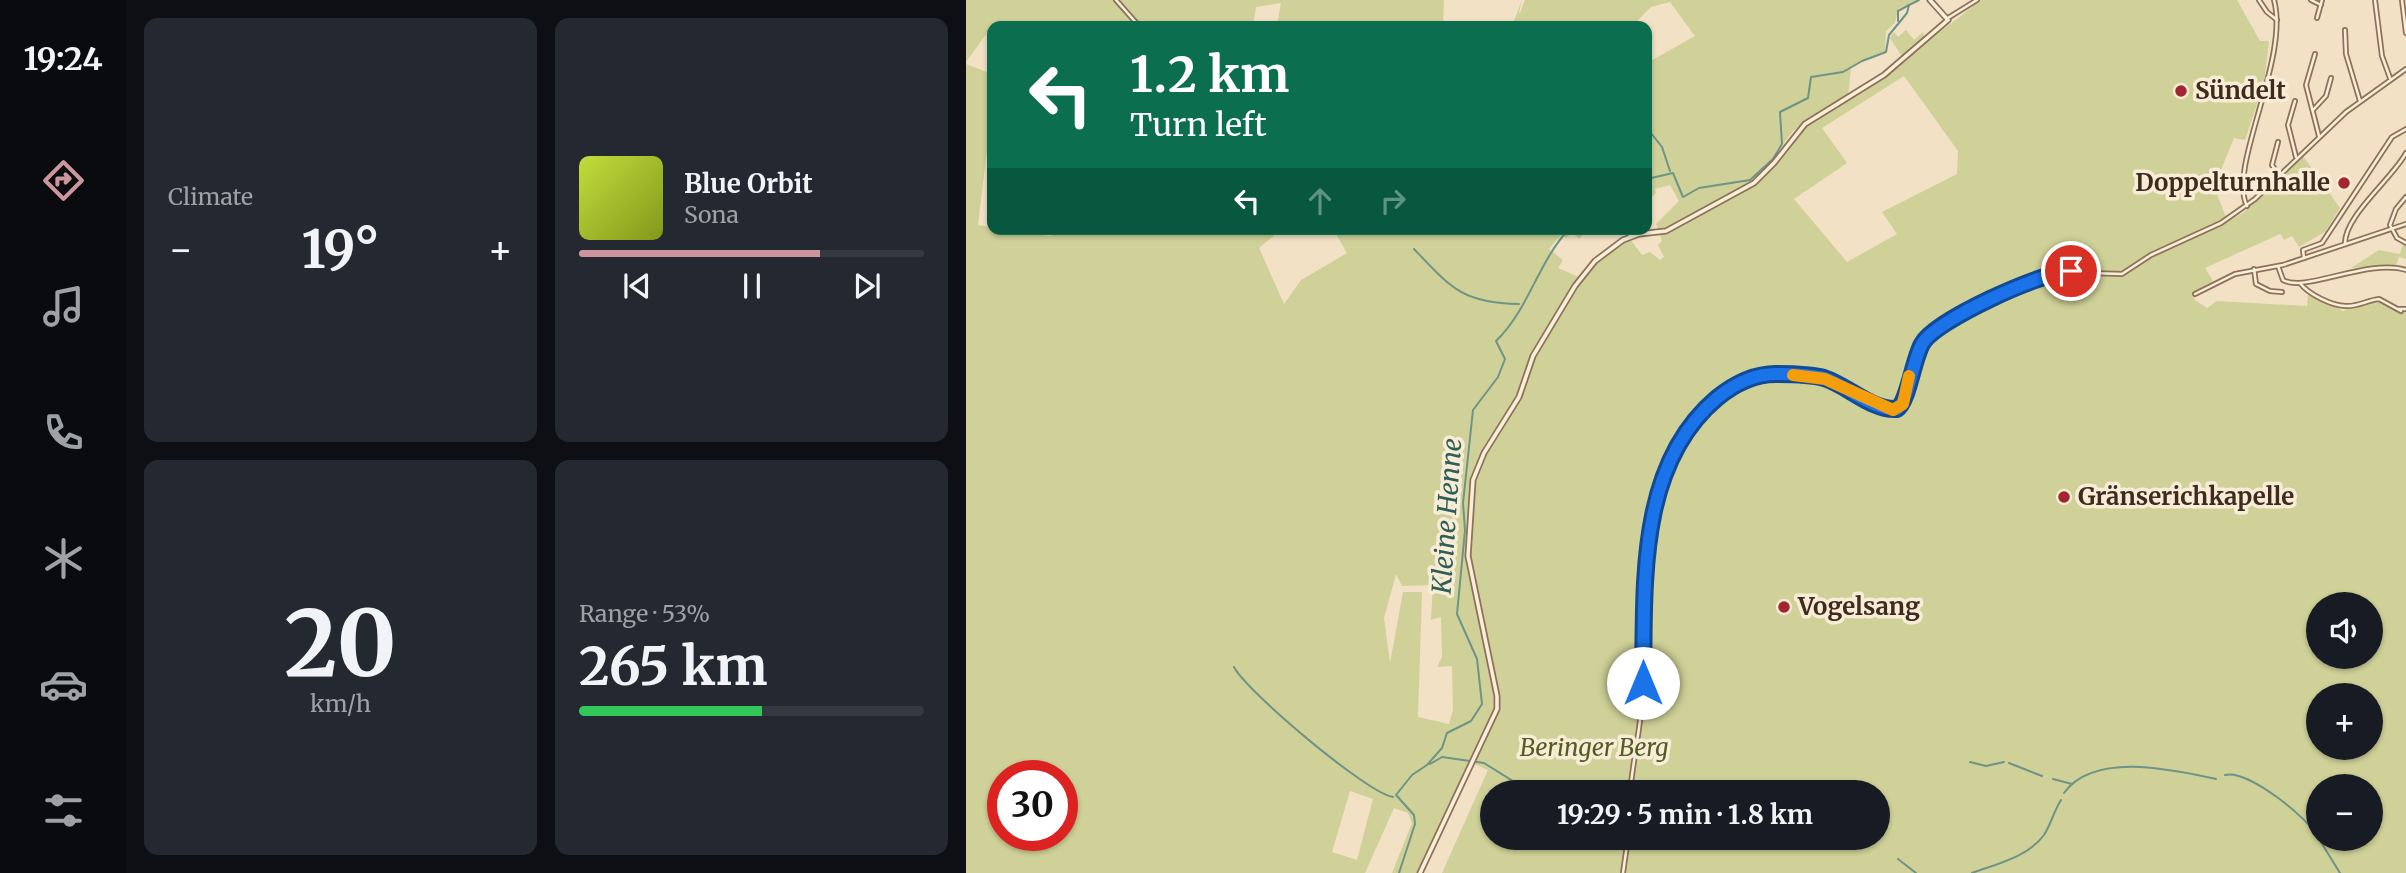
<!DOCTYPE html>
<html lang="en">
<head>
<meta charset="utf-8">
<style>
	:root { --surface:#171b24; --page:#242831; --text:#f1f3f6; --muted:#9ea1a6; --line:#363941; --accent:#cd969d }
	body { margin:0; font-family:Merriweather,serif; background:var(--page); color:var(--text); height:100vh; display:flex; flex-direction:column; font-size:26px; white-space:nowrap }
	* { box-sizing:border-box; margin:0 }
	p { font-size:23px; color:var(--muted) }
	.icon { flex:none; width:38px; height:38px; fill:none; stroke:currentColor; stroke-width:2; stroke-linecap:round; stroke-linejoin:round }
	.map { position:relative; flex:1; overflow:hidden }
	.details { display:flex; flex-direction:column; gap:18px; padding:18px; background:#0d0f14; width:840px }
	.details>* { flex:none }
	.top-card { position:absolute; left:21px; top:21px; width:665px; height:214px; border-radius:14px; box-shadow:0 2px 5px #0004; background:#0b6e4f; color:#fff; overflow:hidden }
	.tools { position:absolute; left:1340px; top:592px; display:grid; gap:14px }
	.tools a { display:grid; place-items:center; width:77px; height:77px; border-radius:50%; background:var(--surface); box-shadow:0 2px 5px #0004; font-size:35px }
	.speed { position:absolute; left:21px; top:760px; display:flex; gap:14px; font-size:35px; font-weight:700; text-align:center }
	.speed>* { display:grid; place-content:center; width:91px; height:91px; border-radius:50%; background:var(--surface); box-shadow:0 2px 5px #0004; line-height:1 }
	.speed .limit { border:10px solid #d22; background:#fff; color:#111 }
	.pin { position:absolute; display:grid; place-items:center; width:60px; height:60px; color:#fff; margin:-30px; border:4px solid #fff; border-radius:50%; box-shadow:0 2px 7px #0007 }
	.me { position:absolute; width:77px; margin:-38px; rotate:0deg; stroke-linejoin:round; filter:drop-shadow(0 0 5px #0008) }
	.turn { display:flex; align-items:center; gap:24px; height:147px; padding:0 28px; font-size:32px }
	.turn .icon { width:91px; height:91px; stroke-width:2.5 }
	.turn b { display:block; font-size:49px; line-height:60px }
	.lanes { display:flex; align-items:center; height:66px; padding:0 28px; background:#0003; justify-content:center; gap:35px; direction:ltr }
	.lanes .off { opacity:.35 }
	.big { font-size:52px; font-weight:700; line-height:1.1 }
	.details .tile { flex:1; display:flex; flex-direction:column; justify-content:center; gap:10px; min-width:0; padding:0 24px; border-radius:14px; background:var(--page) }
	.details .dial { align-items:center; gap:0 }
	.dial b { font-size:91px; line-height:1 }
	.song { display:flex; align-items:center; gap:21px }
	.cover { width:84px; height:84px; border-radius:10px; background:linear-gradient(135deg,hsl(70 70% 55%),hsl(70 70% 35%)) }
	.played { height:7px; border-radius:4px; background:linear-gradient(90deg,var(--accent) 70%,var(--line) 70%) }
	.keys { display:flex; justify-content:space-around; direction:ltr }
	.heat { display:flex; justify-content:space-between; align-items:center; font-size:38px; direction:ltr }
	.charge { height:10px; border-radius:5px; background:linear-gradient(90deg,#34c759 53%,var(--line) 0) }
	.details .tiles { flex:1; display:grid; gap:18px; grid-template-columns:repeat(2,1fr) }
	.trip { position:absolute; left:514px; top:780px; width:410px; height:70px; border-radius:35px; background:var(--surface); box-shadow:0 2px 5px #0004; font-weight:700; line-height:70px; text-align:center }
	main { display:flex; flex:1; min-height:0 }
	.tabs { display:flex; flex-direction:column; width:126px; justify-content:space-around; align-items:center; background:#090b0e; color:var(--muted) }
	.tabs .icon { width:49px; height:49px }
	.tabs .active { color:var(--accent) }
	.tabs b { font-size:32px; color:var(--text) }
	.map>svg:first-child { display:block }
	.green { fill:#cfd198; fill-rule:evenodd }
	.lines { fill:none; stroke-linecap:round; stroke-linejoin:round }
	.stream { stroke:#6d9487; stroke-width:2 }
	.minor-casing { stroke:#8e715a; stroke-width:6 }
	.tertiary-casing { stroke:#8e715a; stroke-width:7 }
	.minor { stroke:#fbefda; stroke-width:2.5 }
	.tertiary { stroke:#fbefda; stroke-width:3.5 }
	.route-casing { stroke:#114b97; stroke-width:18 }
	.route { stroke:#1a73e8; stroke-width:12 }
	.slow { stroke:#f59e0b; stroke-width:12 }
	.poi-dot { fill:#a22530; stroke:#f8ecd6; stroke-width:2.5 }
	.labels { text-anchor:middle; stroke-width:7; stroke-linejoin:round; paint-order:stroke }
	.poi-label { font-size:24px; font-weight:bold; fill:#3e2b1e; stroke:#f8ecd6; text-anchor:start }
	.park-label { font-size:24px; font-style:italic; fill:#525c23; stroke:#f8ecd6 }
	.water-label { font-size:26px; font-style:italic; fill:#2d5e57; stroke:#f8ecd6 }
</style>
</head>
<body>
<main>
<nav class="tabs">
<b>19:24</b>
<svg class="icon active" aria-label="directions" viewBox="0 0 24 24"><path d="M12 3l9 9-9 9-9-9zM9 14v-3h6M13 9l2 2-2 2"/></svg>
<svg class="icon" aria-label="music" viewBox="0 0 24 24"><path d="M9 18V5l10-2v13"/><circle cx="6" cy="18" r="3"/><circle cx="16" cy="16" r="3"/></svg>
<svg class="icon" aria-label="phone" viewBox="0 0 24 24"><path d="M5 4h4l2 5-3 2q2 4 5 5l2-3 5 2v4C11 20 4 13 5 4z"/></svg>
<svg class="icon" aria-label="climate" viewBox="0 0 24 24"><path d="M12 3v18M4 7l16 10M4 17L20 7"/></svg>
<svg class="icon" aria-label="car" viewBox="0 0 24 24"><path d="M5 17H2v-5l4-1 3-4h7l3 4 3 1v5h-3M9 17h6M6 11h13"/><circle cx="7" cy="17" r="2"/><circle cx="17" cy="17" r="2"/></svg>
<svg class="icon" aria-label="filters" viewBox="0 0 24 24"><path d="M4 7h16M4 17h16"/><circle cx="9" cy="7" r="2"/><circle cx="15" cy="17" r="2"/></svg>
</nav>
<section class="details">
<div class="tiles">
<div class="tile"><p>Climate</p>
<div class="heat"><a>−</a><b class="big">19°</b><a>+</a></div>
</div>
<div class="tile">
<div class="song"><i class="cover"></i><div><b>Blue Orbit</b><p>Sona</p></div></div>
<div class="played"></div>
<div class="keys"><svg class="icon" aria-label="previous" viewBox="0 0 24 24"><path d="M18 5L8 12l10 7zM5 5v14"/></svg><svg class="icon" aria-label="pause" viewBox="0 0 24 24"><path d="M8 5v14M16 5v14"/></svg><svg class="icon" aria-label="next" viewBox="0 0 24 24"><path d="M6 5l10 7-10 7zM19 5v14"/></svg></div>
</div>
<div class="tile dial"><b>20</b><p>km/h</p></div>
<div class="tile"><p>Range · 53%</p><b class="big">265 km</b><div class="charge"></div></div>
</div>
</section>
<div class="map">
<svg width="1440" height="873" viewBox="0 0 1440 873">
	<rect width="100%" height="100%" fill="#f2e1c5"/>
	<!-- green -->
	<g class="green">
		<polygon points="0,0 478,0 477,26 311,26 315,3 290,7 287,26 26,26 0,62"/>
		<path d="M556 0 553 12 554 13 559 0H951L932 9 929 23 920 31 919 52C908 61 895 58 885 68L882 97 828 130 785 186 806 168 837 127 914 79 1015 0H1271L1294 41H1303L1298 83 1279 140 1268 138 1248 187 1260 217 1217 238 1220 242 1277 213 1337 156 1374 208 1359 232 1333 247 1326 236 1318 240 1314 234 1239 268 1247 281 1227 293 1229 300 1241 308 1251 301 1341 306 1342 293 1377 311C1399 300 1413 298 1435 312L1440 310V873H476L522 770 506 763 456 873H426L446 823 442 813 428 808 399 873H0V64L26 74V109L12 225 83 236 112 229H316L293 248 318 304 335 280 381 253 367 229H622L613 239 606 232 600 238 596 234 583 249 597 260 592 268 613 277 642 252 664 239 676 255 684 252 694 260 698 257 692 245 696 241 690 224 713 201 704 185 689 189 690 193 681 201V63L729 36 704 2 685 7 666 26H546ZM938 76 992 151 991 174 916 212 931 234 881 262 828 199 881 163 856 128ZM430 574 436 586 467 585 465 620 475 617 476 657 471 667 486 666 487 710 483 724 452 717 456 592H437L424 663 418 618ZM1353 604H1405V656H1353ZM1353 695H1405V747H1353ZM37 775H96V835H37ZM1353 786H1405V838H1353ZM384 791 407 799 391 860 366 852ZM527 793H912V838H527Z"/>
		<polygon points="940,30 948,40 957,32 959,41 937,58 924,38 928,32 932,37"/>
		<polygon points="1437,244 1440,245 1440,259 1433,257 1430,265 1385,268 1413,250 1434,254"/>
	</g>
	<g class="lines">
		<!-- stream -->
		<g class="stream">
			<polyline points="932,21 932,11 943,5"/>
			<polyline points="681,128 696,147 704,171"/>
			<polyline points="681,179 707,173 717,197 733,188 784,180 807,159 816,144 814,112 842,98 845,77 877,72 896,61 920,52 923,35 941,13 943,5 953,0"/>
			<path d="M448 249C486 289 497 303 553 304"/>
			<path d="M268 667C280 691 402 794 427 797"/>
			<polyline points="1004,762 1020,766 1038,762"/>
			<polyline points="1043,763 1076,776"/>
			<polyline points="464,764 476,757 518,763 566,793"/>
			<path d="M1259 775C1282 769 1342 818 1353 838"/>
			<polyline points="1087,779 1106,784"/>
			<path d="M1098 793C1128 751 1208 770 1250 779"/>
			<polyline points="1353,839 1374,873"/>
			<polyline points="932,859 950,873"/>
			<path d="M433 873 449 824 448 815 430 795 446 775 461 765 476 748 481 733 505 721 516 704 511 659 491 614 499 530 497 503 507 410 532 377 539 359 530 341C563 309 572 262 603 229"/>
			<path d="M1006 873C1030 864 1062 857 1078 835 1085 824 1088 811 1095 800"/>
		</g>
		<defs>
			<g id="minor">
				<polyline points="150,0 173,26"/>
				<polyline points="1293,0 1301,12 1311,20"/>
				<polyline points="1345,0 1355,5"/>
				<polyline points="1409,0 1416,56 1424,78"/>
				<polyline points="1436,0 1440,33"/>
				<polyline points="982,18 1011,0"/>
				<polyline points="1351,18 1356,0"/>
				<polyline points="1379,30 1380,54 1394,101"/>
				<polyline points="1349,54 1340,85 1353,136"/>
				<polyline points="1329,101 1322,125 1330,157"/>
				<polyline points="1347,110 1360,96 1365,78"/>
				<polyline points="1312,142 1306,165 1312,174"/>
				<polyline points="1440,197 1430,209 1424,225 1431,238 1440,243"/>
				<path d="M1281 206C1261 168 1324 59 1308 0"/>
				<polyline points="658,229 665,236"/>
				<path d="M1379 244C1378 216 1427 178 1440 153"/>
				<polyline points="1338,258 1337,250 1356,243 1426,137 1440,129"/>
				<path d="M1312 266 1317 280C1338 293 1402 258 1440 270"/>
				<polyline points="1288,269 1290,284 1304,291 1316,292"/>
				<path d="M1334 283C1342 294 1366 306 1380 306 1391 307 1402 300 1413 299L1435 311"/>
				<polyline points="1229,294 1269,274 1317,265 1440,224"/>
				<polyline points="1432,309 1440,309"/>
				<path d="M664 793C667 758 676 723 677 687 681 590 669 402 798 375 815 372 844 373 861 379 880 386 915 414 933 408L956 344 985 318 1092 272 1156 274 1185 255 1255 223 1289 199 1380 112 1440 69"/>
				<polyline points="657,873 662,838"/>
			</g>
			<polyline id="tertiary" points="454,873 531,709 531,696 502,556 507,480 518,453 553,397 567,356 609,286 629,261 657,240 673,234 700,231 788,183 808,163 839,124 918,75 982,20 964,0"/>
		</defs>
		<!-- minor casing -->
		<use href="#minor" class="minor-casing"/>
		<!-- tertiary casing -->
		<use href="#tertiary" class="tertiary-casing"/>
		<!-- minor -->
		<use href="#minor" class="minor"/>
		<!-- tertiary -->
		<use href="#tertiary" class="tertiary"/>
	</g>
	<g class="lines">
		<defs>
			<path id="route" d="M677 683C679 587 670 466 751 398 767 385 788 374 810 374 825 374 843 374 858 378 881 385 906 411 931 409 942 402 947 360 956 344 969 320 1078 271 1105 271"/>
		</defs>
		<!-- route casing -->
		<use href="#route" class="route-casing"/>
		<!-- route -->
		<use href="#route" class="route"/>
		<!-- slow -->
		<polyline class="slow" points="827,375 859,379 927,410 937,404 943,376"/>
	</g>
	<!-- markers -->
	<g class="poi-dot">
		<circle cx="1215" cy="91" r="7"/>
		<circle cx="1378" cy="183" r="7"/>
		<circle cx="1098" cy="497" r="7"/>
		<circle cx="818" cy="607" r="7"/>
	</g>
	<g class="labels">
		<!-- poi labels -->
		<g class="poi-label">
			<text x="1229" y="99">Sündelt</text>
			<text x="1364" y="191" text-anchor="end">Doppelturnhalle</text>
			<text x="1112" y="505">Gränserichkapelle</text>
			<text x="832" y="615">Vogelsang</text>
		</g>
		<!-- park labels -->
		<g class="park-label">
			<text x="628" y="756">Beringer Berg</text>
		</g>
		<!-- water labels -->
		<g class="water-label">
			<text transform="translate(481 516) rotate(-86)" y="9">Kleine Henne</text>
		</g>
	</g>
</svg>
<div class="tools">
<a><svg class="icon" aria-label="sound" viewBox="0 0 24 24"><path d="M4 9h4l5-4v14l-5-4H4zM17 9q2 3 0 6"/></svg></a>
<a>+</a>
<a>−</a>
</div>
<div class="speed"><div class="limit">30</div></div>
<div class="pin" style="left:1105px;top:271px;background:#d93025"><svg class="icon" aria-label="arrive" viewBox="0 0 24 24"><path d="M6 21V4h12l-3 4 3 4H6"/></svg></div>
<svg class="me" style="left:677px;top:683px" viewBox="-20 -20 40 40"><circle r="19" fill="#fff"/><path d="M0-13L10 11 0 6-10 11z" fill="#1a73e8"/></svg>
<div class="trip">19:29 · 5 min · 1.8 km</div>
<div class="top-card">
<div class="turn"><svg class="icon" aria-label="left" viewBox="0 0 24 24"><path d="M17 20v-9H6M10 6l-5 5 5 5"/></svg><div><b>1.2 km</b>Turn left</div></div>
<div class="lanes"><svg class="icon" aria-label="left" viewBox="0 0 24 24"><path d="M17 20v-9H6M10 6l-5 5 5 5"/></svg><svg class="icon off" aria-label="ahead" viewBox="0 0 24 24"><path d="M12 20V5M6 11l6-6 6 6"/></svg><svg class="icon off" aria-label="right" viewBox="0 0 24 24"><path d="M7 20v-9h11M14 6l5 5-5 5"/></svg></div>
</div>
</div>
</main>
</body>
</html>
